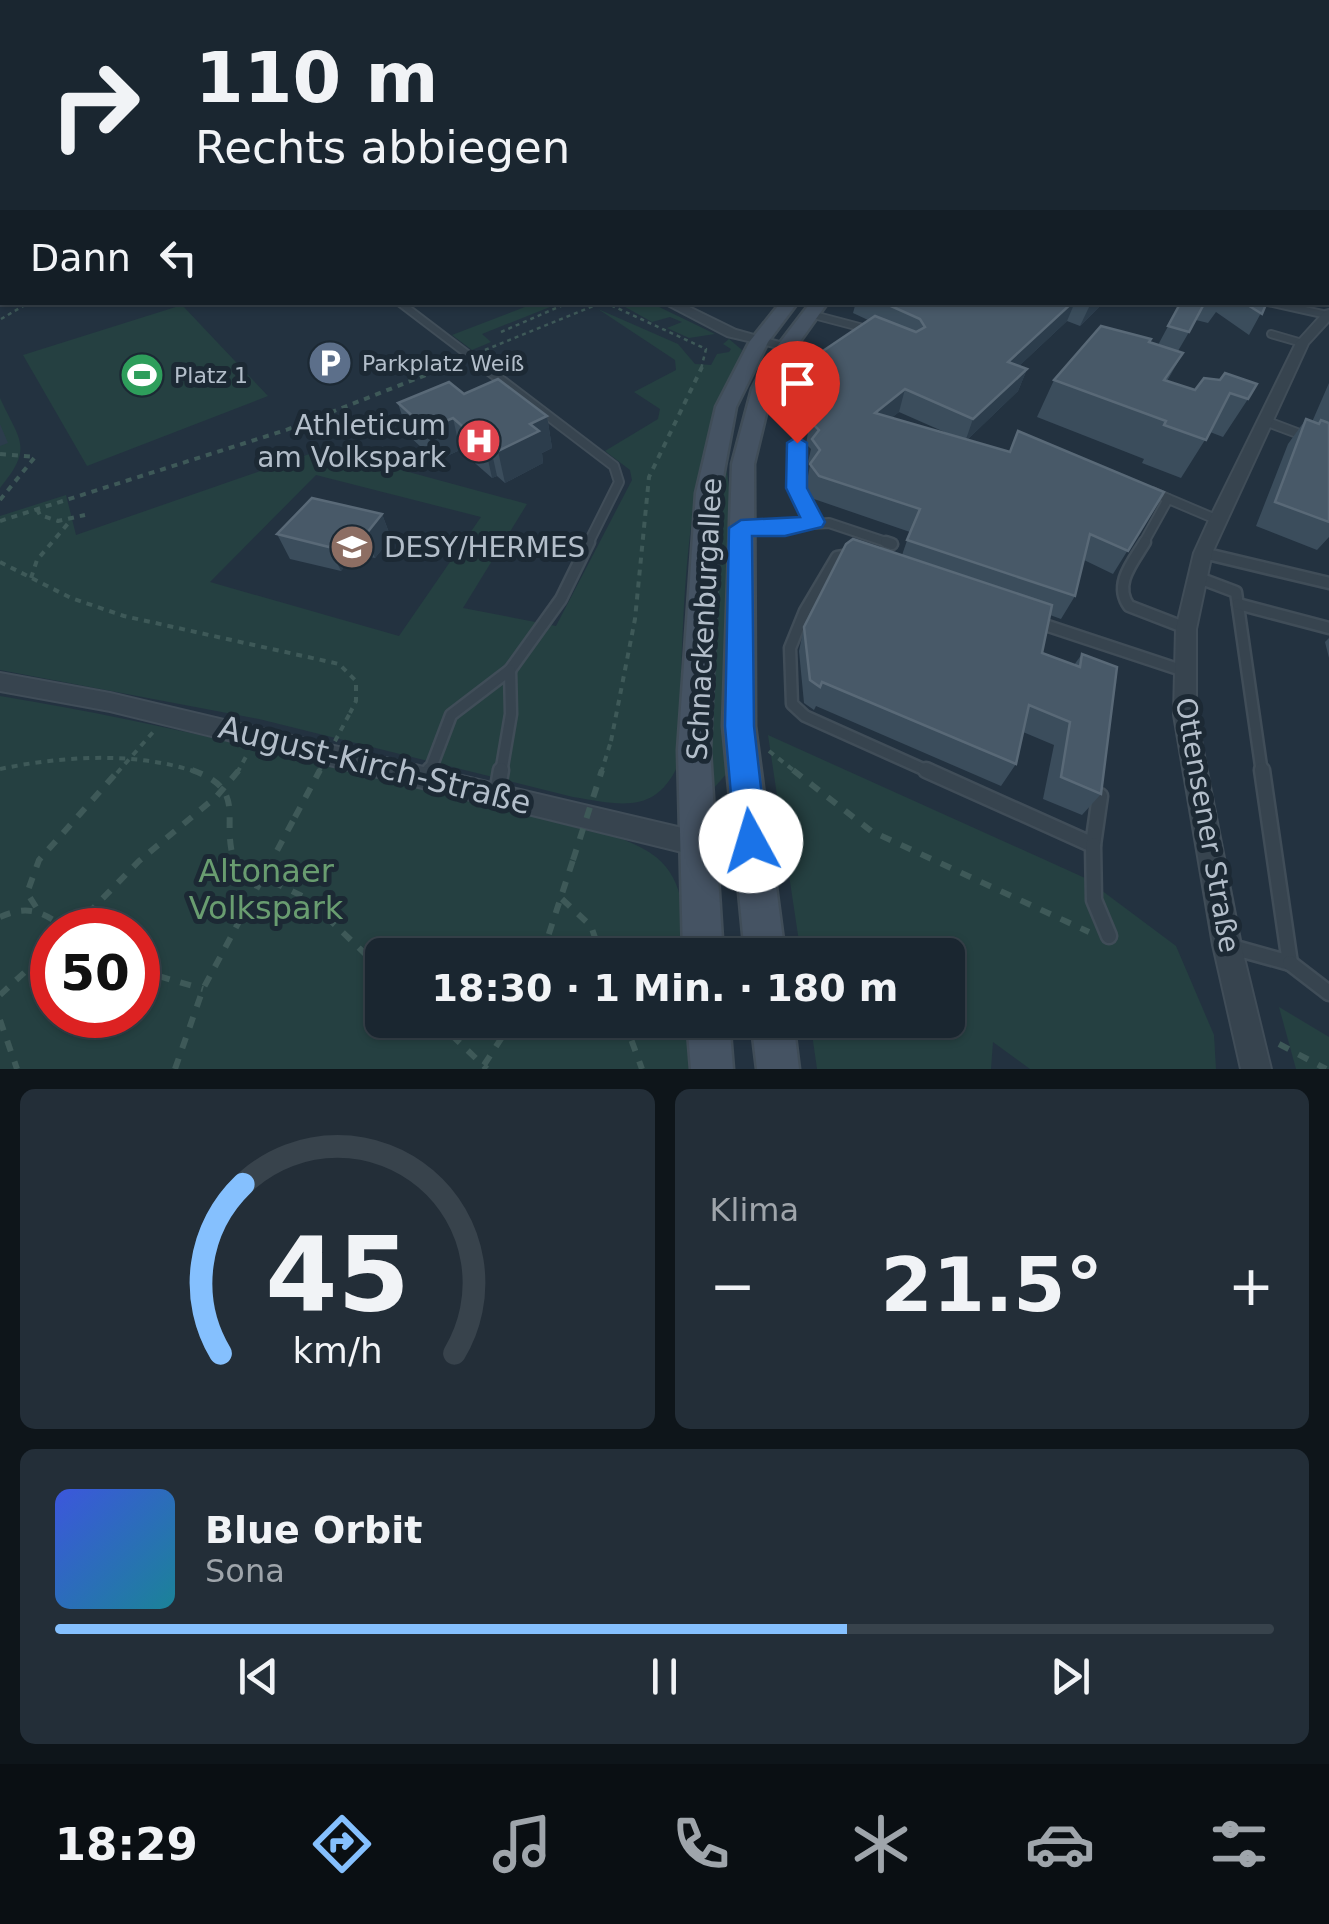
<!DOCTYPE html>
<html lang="de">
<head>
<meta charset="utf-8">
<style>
	:root { --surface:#1a2630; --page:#232e38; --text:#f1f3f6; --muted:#9fa5ab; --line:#38434c; --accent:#85c0fe }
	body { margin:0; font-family:"DejaVu Sans",sans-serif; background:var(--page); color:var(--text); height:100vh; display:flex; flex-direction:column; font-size:38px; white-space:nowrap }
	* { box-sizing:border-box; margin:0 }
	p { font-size:32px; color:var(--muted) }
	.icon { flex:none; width:55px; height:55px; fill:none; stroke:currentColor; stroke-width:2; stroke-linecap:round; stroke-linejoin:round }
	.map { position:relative; height:1069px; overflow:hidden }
	.side { display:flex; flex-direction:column; gap:20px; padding:20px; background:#0e151a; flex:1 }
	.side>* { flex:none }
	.banner { position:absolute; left:0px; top:0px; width:1330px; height:305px; box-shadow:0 2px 8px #0004,0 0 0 2px var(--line); background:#1a2630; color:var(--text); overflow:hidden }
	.speed { position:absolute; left:30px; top:908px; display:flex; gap:20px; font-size:50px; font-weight:700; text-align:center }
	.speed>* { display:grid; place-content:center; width:130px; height:130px; border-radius:50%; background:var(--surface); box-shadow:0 2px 8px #0004,0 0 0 2px var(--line); line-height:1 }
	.speed .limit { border:15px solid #d22; background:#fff; color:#111 }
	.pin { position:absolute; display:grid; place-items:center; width:85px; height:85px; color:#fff; margin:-102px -42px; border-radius:50% 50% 50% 0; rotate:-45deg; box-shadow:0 0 10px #0007 }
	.pin .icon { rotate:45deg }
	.me { position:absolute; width:110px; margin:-55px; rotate:354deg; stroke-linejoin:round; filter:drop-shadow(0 0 8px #0008) }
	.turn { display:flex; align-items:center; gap:35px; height:210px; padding:0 30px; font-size:45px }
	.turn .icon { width:130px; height:130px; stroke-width:2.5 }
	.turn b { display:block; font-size:70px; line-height:85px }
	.then { display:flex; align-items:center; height:95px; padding:0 30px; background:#0003; gap:20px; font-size:38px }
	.big { font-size:75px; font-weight:700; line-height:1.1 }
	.side .tile { flex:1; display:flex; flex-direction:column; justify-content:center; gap:15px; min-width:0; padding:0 35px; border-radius:15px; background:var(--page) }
	.side .dial { align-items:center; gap:0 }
	.dial svg { height:260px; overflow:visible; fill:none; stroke:var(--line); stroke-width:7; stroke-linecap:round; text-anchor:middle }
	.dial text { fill:var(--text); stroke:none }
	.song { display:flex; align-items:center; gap:30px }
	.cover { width:120px; height:120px; border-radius:15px; background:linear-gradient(135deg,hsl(230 70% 55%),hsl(190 70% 35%)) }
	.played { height:10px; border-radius:5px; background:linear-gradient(90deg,var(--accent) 65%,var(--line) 65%) }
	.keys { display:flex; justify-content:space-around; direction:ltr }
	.heat { display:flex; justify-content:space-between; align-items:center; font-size:55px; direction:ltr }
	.side .tiles { flex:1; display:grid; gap:20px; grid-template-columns:1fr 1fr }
	.tile:last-child { grid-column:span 2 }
	.trip { position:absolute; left:365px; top:938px; width:600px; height:100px; border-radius:15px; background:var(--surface); box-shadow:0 2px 8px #0004,0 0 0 2px var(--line); font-weight:700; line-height:100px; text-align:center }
	.tabs { display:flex; height:160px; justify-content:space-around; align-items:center; background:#0a0f13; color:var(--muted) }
	.tabs .icon { width:70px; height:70px }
	.tabs .selected { color:var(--accent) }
	.tabs b { font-size:45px; color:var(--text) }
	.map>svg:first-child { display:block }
	.green { fill:#254041; fill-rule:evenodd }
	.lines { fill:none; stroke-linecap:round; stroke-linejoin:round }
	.service-far3-casing { stroke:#404d58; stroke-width:10 }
	.service-far2-casing { stroke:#404d58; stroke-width:12 }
	.service-far1-casing { stroke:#404d58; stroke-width:15 }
	.service-casing { stroke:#404d58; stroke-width:19 }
	.minor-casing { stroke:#404d58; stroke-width:4 }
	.tertiary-casing { stroke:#404d58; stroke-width:28 }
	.secondary-casing { stroke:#404d58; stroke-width:5 }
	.primary-casing { stroke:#404d58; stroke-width:4 }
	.path-far2 { stroke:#3e5958; stroke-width:2.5; stroke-dasharray:4 4; stroke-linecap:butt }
	.path-far1 { stroke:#3e5958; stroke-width:4; stroke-dasharray:6 6; stroke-linecap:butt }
	.path { stroke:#3e5958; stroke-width:6; stroke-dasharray:11 11; stroke-linecap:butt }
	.service-far3 { stroke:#37444f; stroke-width:6 }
	.service-far2 { stroke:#37444f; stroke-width:8 }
	.service-far1 { stroke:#37444f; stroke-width:10 }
	.service { stroke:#37444f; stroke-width:14 }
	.minor { fill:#37444f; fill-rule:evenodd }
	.tertiary { stroke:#37444f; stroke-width:22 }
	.secondary { fill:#455363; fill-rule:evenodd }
	.primary { fill:#556370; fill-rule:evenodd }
	.path-bridge-far1 { stroke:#3e5958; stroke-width:4; stroke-dasharray:6 6; stroke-linecap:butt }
	.path-bridge { stroke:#3e5958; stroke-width:6; stroke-dasharray:11 11; stroke-linecap:butt }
	.wall { fill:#3b4d5c; fill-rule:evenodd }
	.shaded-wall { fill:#2c3d4c }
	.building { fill:#485968; stroke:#596977; stroke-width:2.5 }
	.route { fill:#1a73e8; stroke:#114b97; stroke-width:2.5 }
	.labels { text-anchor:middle; stroke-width:10; stroke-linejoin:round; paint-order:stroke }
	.far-poi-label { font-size:22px; fill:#b3beca; stroke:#1c2934; text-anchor:start }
	.poi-label { font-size:28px; fill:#b3beca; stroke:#1c2934; text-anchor:end }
	.street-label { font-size:28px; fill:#b3beca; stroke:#1c2934 }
	.near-street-label { font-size:32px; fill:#b3beca; stroke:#1c2934 }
	.near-park-label { font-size:32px; fill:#699d70; stroke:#1c2934 }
</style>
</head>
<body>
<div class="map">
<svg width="1329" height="1069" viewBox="0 0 1329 1069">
	<rect width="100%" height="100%" fill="#233240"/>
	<!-- green -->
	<g class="green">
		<polygon points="535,303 560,303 482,334 491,342 472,350 452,335"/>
		<polygon points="618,303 651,303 715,334 689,338 667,328 682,322 670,317 652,322"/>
		<polygon points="182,305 268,396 87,466 23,355"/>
		<path d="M598 309 678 344 695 364 711 365 717 354 729 352 731 349 723 344 729 339 742 350C733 376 717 401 710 428 680 537 683 654 678 765 655 816 618 804 573 797L259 719 0 670V516L66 495 76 535 324 449 527 504 463 608 556 626 632 480 630 470 605 451 658 419 660 409 634 392 676 370 675 360ZM316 475 481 517 399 636 210 582Z"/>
		<path d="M0 398C20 442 34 447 0 488Z"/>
		<polygon points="726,467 731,500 729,771 712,790 708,680 721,469"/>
		<path d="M0 696C167 723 332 766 497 808 542 819 620 829 656 857 686 881 684 921 685 955H382V1020H688L690 1069H0ZM52 930H138V1015H52Z"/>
		<polygon points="768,735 1085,878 1176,946 1214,1035 1216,1069 1030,1069 993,1042 991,1069 817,1069 810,1020 948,1020 948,955 801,955"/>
		<polygon points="1279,1007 1329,1037 1329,1069 1296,1069"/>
	</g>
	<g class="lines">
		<defs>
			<g id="service-far3">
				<polyline points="399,302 487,369"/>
				<polyline points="1268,302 1327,315"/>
				<polyline points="810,314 867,329"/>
				<polyline points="1271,334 1302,343"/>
			</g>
			<g id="service-far2">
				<polyline points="484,367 614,466 619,482 588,544"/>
				<polyline points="1265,421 1305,436"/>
				<polyline points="797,443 797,488 814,522"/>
				<polyline points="1152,492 1218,520"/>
				<polyline points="743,528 829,523 892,544"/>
				<polyline points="1143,544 1168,499"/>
			</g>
			<g id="service-far1">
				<polyline points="886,542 892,544"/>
				<path d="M1145 542C1133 562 1113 584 1129 606L1186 628"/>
				<polyline points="1203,553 1329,583"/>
				<polyline points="850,555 837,557 805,611 790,648 792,704 805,716 932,773"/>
				<polyline points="1199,578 1236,592 1262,773"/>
				<polyline points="1238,604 1329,628"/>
				<polyline points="1039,623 1184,671"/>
				<polyline points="510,670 561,599 589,542"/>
				<polyline points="429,773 451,715 510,670 511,714 501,773"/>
			</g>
			<g id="service">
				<polyline points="926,770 1093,845 1100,796"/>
				<polyline points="428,776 430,770"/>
				<polyline points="497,793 501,770"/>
				<polyline points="1093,845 1094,900 1109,936"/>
				<polyline points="1232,947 1290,963 1262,770"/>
				<polyline points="1290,963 1329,993"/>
			</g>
			<g id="minor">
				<polygon points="662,302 679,302 736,330 794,346 787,350 727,336"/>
				<polygon points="1329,310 1329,321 1308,344 1212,553 1196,629 1196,715 1241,945 1271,1069 1241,1069 1213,945 1174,715 1176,629 1194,553 1209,520 1296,343 1325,311"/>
				<polygon points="0,673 110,693 682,828 751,829 760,832 763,841 760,850 751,853 682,852 110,711 0,691"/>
			</g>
			<polyline id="tertiary" points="0,142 2,141"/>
			<g id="secondary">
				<polygon points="781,302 798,302 768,342 736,407 720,493 710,750 723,955 683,955 678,750 696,493 716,407 750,341"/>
				<polygon points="811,302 828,302 788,358 772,389 754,464 755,726 785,955 745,955 723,726 732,464 752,389 769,357"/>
				<polygon points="687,1020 729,1020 733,1069 691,1069"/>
				<polygon points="751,1020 793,1020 799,1069 757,1069"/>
			</g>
			<rect id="primary" x="1328" y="140" width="1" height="9"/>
		</defs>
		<!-- service-far3 casing -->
		<use href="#service-far3" class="service-far3-casing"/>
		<!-- service-far2 casing -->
		<use href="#service-far2" class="service-far2-casing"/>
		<!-- service-far1 casing -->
		<use href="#service-far1" class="service-far1-casing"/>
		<!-- service casing -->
		<use href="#service" class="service-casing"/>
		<!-- minor casing -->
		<use href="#minor" class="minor-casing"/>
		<!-- tertiary casing -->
		<use href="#tertiary" class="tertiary-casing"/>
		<!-- secondary casing -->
		<use href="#secondary" class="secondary-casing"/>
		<!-- primary casing -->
		<use href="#primary" class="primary-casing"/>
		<!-- path-far2 -->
		<g class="path-far2">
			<polyline points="604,302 706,349 701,369"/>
			<polyline points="1,319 30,302"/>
			<polyline points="501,332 570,302"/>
			<polyline points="485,350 603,302"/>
			<polyline points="440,369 458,362"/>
		</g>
		<!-- path-far1 -->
		<g class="path-far1">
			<polyline points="0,454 35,457"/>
			<polyline points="0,500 35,457"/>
			<polyline points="37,509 40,515 58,521 85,515"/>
			<polyline points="0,521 286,430 446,367"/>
			<polyline points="0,562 71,598 124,616 339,664 356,681 356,701 350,713"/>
			<polyline points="31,578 37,560 71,520"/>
			<polyline points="611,741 635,619 649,477 702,367"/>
			<polyline points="769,751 797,773"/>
			<path d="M0 769C62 756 138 751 199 773"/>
			<polyline points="117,773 154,731"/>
			<polyline points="237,773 248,753"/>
		</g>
		<!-- path -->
		<g class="path">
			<path d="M192 770C250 791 219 819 235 863L308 899 382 970"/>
			<polyline points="793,770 871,831 1089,932"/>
			<polyline points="562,899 591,926 601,955"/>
			<polyline points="36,907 27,893 39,860 119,770"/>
			<path d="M0 917C29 904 43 912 68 930"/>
			<polyline points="72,930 139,861 217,796 239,770"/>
			<polyline points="542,955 573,860"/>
			<polyline points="138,970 203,989"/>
			<polyline points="0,995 52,947"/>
			<polyline points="0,1020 17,1069"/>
			<polyline points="436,1020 487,1069"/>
			<polyline points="624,1020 642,1069"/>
			<polyline points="1279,1044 1326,1069"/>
			<polyline points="484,1065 513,1020"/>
			<polyline points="175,1069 203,989 295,817"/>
		</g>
		<!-- service-far3 -->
		<use href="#service-far3" class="service-far3"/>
		<!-- service-far2 -->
		<use href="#service-far2" class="service-far2"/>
		<!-- service-far1 -->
		<use href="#service-far1" class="service-far1"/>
		<!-- service -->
		<use href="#service" class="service"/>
		<!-- minor -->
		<use href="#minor" class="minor"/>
		<!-- tertiary -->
		<use href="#tertiary" class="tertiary"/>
		<!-- secondary -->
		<use href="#secondary" class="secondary"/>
		<!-- primary -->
		<use href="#primary" class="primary"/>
		<!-- path-bridge-far1 -->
		<g class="path-bridge-far1">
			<polyline points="318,773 350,713"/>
			<polyline points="601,773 611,741"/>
		</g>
		<!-- path-bridge -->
		<g class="path-bridge">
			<polyline points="295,817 320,770"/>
			<polyline points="573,860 602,770"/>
		</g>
	</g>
	<!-- wall -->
	<g class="wall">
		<path d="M856 302H1104L1080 326 1067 321 1019 366 1027 369 1018 391 967 440 1010 452 1018 431 1164 492 1113 574 1084 560 1075 596 1061 619 1050 615 1042 653 1074 665 1082 654 1101 794 1082 815 1043 799 1054 745 1023 732 1016 764 1001 786 816 706 814 710 804 703 799 651 804 627 902 555 910 532 814 499 806 487 810 465 808 462 811 449 806 444 810 421 826 397 802 385 805 363 868 320 853 313ZM899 412 949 434 891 418Z"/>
		<polygon points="1181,302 1267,302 1249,335 1216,312 1208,323 1196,320 1178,351 1183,353 1167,381 1195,390 1204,378 1248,399 1223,437 1210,432 1181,478 1142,463 1144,459 1037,417 1054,380 1150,342 1158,345"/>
		<polygon points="1329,383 1329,537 1317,550 1256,526 1288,444 1306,419 1312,422"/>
		<polygon points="464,394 547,416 552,448 542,453 543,463 505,483 497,476 492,478 460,450 436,461 408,435 398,403"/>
		<polygon points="382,514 391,538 375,558 355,553 341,571 290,559 277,534"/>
		<polygon points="1329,638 1329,658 1325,642"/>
	</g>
	<!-- shaded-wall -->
	<g class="shaded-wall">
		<polygon points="1073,302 1075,302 1067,321 1000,384 1008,362"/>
		<polygon points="1092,302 1104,302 1080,326 1090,305"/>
		<polygon points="1027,369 1018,391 965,442 973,419"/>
		<polygon points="905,389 899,412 869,436 875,413"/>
		<polygon points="547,416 552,448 542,453 543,463 505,483 498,451 530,424"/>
		<polygon points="453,418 460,450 436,461 427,429"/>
		<polygon points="0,424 8,443 0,446"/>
		<polygon points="490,444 497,476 492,478 485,446"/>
		<polygon points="382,514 391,538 375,558 366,534"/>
		<polygon points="345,529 355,553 341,571 329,547"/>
	</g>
	<!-- building -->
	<g class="building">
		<polygon points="2,161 2,185 0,183 0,163"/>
		<polygon points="1329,236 1329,261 1328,261 1328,237"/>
		<polygon points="882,302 1073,302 1008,362 1027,369 973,419 905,389 875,413 1010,452 1018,431 1164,492 1128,551 1090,534 1075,596 907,540 920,509 819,476 810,464 820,450 812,439 819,430 810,421 838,378 805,363 875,316 916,332 925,327 920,319"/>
		<polygon points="1181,302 1205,302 1189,332 1168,326"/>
		<polygon points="1243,302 1267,302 1262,314"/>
		<polygon points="1101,326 1151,339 1149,342 1183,353 1164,380 1195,390 1204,378 1220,380 1225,373 1257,384 1248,399 1230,393 1206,440 1164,425 1166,421 1054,380"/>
		<polygon points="498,379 547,416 530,424 539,431 498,451 490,444 485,446 453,418 427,429 398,403 449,382 464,394"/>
		<polygon points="1306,419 1319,424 1321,420 1329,423 1329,522 1275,502"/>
		<polygon points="312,498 382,514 366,534 345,529 329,547 277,534"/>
		<polygon points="853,539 1052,605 1042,653 1080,667 1082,654 1117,667 1101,794 1061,777 1070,722 1029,705 1016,764 822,682 820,687 810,680 804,627 846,544"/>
	</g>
	<!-- sky -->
	<linearGradient id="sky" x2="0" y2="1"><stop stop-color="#131c23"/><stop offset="0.46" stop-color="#3f4f64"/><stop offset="1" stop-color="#3f4f64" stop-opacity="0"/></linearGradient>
	<rect width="1329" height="280" fill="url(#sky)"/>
	<!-- route -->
	<polygon class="route" points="797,437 807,443 807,488 825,522 822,527 785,536 752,536 754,726 767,841 762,853 751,857 740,853 735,841 725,726 729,528 741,520 800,517 786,488 787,443"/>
	<!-- icons -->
	<defs>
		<symbol id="parking-disc" viewBox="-11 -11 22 22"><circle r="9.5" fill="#5c6f8a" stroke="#1c2934"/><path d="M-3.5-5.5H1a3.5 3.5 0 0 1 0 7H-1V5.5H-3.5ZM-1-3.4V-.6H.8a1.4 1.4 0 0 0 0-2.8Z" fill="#fff"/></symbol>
		<symbol id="stadium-disc" viewBox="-11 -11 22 22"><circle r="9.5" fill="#2e9e5b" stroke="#1c2934"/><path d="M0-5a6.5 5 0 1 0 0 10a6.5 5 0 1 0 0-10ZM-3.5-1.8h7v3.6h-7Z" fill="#fff"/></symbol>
		<symbol id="hospital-disc" viewBox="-11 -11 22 22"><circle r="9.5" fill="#e0444e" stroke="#1c2934"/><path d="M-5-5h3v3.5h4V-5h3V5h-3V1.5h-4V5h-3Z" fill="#fff"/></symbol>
		<symbol id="university-disc" viewBox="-11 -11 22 22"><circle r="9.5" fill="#8d6e63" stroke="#1c2934"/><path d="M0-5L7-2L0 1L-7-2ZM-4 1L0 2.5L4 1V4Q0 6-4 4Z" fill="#fff"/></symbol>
	</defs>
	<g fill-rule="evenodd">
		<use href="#parking-disc" x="305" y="338" width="50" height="50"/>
		<use href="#stadium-disc" x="117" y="350" width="50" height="50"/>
		<use href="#hospital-disc" x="454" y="416" width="50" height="50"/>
		<use href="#university-disc" x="327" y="522" width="50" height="50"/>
	</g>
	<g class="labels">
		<!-- far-poi labels -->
		<g class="far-poi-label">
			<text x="362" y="371">Parkplatz Weiß</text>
			<text x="174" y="383">Platz 1</text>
		</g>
		<!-- poi labels -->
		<g class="poi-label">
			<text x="446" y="435">Athleticum<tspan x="446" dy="32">am Volkspark</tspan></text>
			<text x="384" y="557" text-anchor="start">DESY/HERMES</text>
		</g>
		<!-- street labels -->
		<g class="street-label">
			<text transform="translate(704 619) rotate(-87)" y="10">Schnackenburgallee</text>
			<text transform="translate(1208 825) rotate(80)" y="10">Ottensener Straße</text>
		</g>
		<!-- near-street labels -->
		<g class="near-street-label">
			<text transform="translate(375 765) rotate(14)" y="11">August-Kirch-Straße</text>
		</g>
		<!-- near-park labels -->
		<g class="near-park-label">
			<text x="266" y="882">Altonaer<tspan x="266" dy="37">Volkspark</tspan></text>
		</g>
	</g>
</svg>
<div class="speed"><div class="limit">50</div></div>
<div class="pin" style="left:797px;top:443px;background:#d93025"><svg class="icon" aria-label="arrive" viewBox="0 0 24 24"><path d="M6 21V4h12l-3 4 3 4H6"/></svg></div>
<svg class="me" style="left:751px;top:841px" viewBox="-20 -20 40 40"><circle r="19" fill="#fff"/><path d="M0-13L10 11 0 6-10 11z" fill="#1a73e8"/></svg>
<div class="trip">18:30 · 1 Min. · 180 m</div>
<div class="banner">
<div class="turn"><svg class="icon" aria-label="right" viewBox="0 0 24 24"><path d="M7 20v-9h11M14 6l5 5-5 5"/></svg><div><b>110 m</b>Rechts abbiegen</div></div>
<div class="then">Dann<svg class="icon" aria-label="left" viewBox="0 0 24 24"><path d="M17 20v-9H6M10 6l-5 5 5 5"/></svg></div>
</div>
</div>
<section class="side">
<div class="tiles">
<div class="tile dial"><svg viewBox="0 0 100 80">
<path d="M14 69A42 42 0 1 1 86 69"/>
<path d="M14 69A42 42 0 0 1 21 17" stroke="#85c0fe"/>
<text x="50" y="56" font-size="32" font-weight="700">45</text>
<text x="50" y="72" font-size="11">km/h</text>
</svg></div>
<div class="tile"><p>Klima</p>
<div class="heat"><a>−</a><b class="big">21.5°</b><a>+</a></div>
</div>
<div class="tile">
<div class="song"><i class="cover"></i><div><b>Blue Orbit</b><p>Sona</p></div></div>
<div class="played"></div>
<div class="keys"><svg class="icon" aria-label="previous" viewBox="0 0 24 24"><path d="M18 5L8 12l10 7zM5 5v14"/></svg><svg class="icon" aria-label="pause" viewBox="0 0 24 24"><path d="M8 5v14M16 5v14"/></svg><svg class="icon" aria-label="next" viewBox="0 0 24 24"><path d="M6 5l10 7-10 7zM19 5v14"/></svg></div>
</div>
</div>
</section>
<nav class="tabs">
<b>18:29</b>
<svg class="icon selected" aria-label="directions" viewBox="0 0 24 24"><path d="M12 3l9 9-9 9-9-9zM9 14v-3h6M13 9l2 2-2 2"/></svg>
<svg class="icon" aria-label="music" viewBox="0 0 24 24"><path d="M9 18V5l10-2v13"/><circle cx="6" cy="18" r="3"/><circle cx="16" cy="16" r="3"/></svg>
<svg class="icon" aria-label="phone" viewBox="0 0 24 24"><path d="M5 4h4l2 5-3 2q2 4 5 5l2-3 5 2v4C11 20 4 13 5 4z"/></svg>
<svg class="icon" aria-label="climate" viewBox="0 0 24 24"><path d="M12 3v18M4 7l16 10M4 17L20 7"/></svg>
<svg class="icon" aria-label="car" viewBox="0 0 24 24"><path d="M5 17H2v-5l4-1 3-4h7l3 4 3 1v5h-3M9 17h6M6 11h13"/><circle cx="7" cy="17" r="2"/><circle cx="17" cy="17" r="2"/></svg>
<svg class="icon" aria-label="filters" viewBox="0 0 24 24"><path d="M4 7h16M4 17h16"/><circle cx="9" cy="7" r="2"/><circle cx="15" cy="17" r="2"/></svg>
</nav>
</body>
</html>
